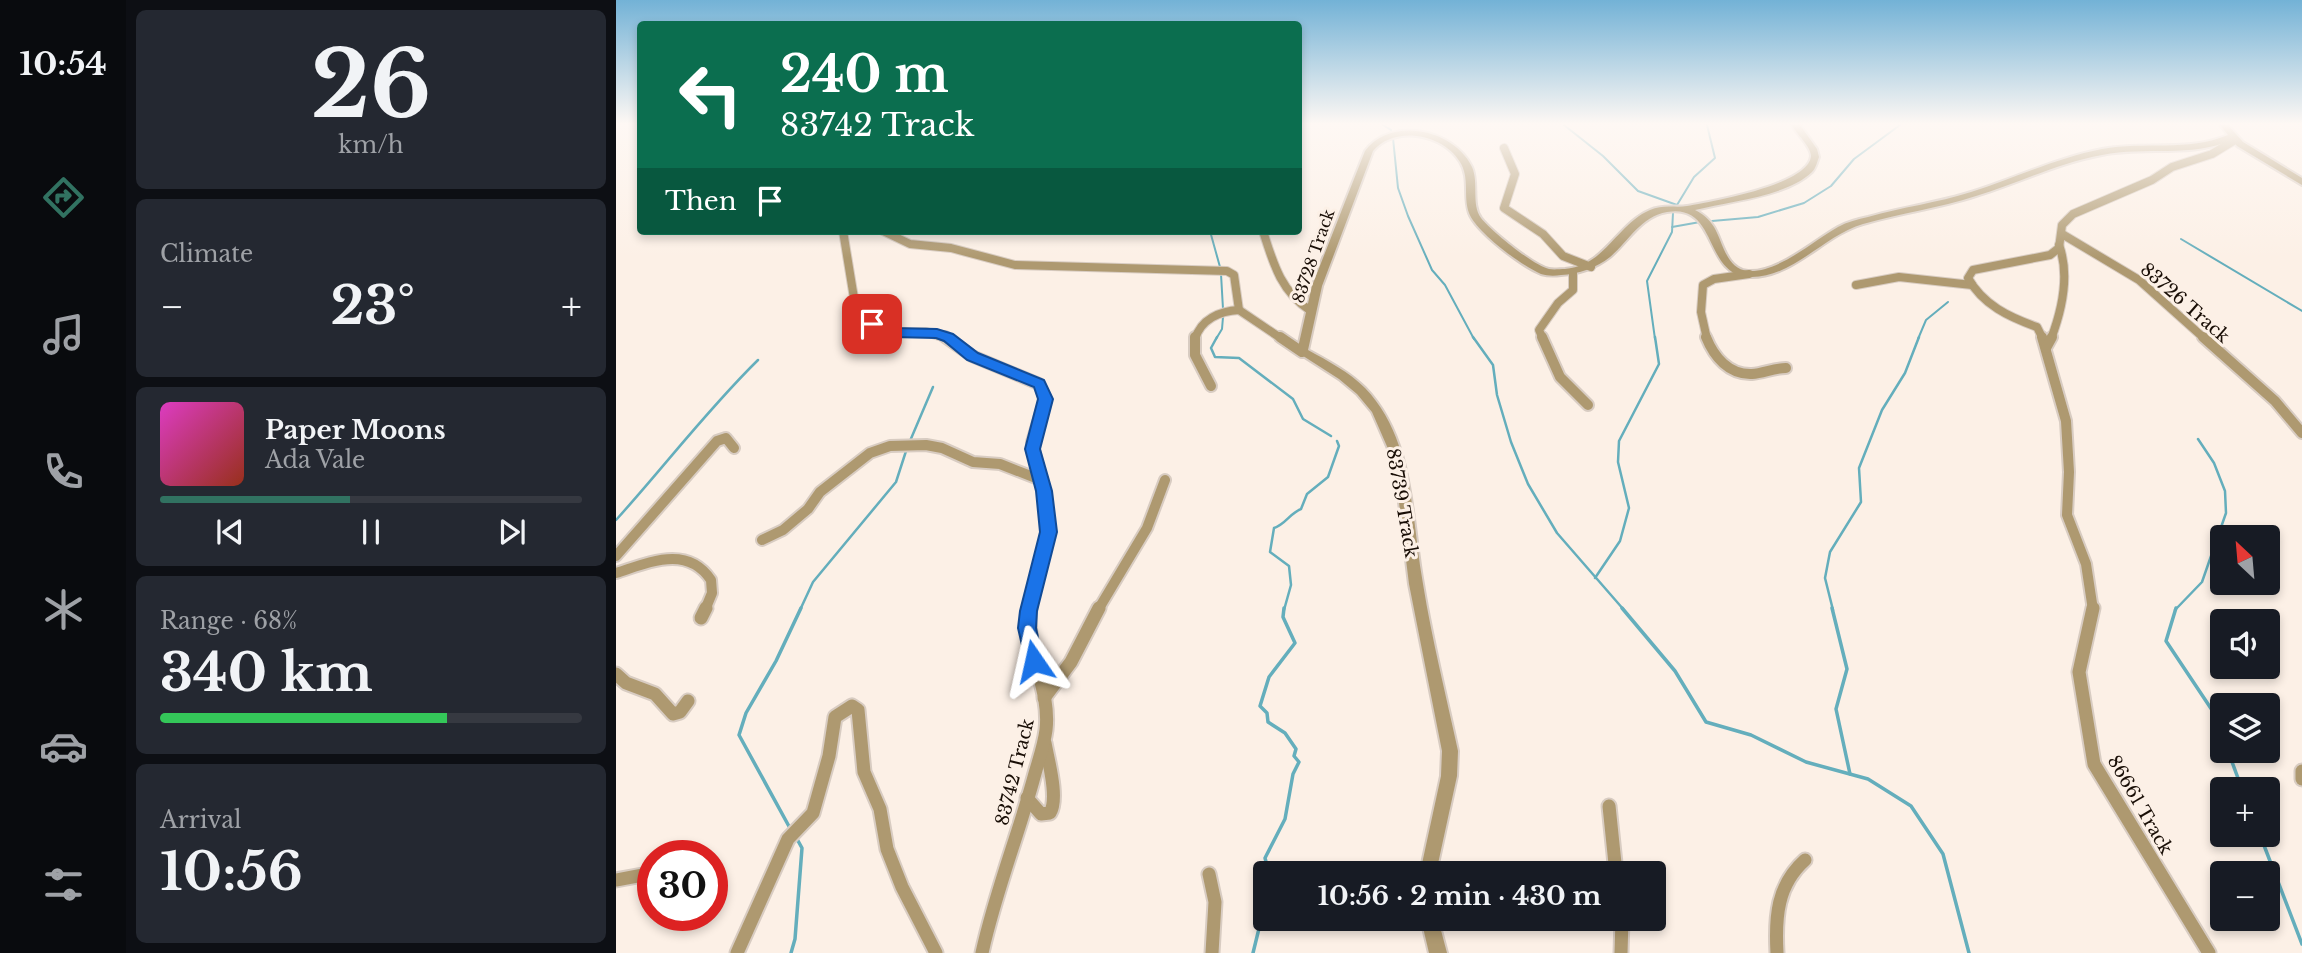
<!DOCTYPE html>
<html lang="en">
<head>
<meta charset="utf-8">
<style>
	:root { --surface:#171b24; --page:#242831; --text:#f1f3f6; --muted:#9ea1a6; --line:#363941; --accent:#317261 }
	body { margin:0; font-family:"Libre Baskerville",serif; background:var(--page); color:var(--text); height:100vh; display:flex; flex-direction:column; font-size:26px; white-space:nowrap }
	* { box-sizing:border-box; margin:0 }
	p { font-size:23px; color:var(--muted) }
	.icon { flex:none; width:38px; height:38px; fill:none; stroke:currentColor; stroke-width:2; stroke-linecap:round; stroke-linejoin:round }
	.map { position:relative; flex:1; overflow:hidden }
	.sheet { display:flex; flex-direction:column; gap:10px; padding:10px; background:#0d0f14; width:490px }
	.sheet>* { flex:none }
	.hud { position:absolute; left:21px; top:21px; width:665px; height:214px; border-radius:7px; box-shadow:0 4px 10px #0003; background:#0b6e4f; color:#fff; overflow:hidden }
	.needle { width:46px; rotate:334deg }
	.controls { position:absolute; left:1594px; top:525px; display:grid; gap:14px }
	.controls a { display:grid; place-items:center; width:70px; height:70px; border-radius:7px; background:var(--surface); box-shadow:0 4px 10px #0003; font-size:35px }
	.speed { position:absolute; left:21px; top:840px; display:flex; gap:14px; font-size:35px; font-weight:700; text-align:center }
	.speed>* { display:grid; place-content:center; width:91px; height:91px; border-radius:50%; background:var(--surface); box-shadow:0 4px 10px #0003; line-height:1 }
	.speed .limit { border:10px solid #d22; background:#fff; color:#111 }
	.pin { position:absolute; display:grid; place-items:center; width:60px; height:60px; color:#fff; margin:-30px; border-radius:14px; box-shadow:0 4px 10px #0006 }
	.me { position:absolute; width:77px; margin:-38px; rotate:349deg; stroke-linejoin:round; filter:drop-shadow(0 0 5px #0008) }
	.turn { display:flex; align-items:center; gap:24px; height:147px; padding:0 28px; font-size:32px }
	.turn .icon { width:91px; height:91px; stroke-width:2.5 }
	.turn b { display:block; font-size:49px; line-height:60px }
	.then { display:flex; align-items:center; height:66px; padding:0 28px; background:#0003; gap:14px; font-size:26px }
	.big { font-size:52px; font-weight:700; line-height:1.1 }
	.sheet .card { flex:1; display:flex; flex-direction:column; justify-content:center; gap:10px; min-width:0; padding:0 24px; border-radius:10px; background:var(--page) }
	.sheet .dial { align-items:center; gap:0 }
	.dial b { font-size:91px; line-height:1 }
	.song { display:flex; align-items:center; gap:21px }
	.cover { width:84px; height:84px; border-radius:10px; background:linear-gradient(135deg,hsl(310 70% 55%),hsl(10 70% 35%)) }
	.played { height:7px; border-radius:4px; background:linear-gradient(90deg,var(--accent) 45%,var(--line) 45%) }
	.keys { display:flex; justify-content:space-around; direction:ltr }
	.heat { display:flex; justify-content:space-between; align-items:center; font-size:38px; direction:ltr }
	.charge { height:10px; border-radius:5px; background:linear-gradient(90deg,#34c759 68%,var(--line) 0) }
	.trip { position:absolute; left:637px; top:861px; width:413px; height:70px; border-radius:7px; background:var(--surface); box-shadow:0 4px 10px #0003; font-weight:700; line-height:70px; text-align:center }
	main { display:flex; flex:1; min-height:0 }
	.tab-bar { display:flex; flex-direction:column; width:126px; justify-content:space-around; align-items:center; background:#090b0e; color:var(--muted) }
	.tab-bar .icon { width:49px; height:49px }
	.tab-bar .active { color:var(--accent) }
	.tab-bar b { font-size:32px; color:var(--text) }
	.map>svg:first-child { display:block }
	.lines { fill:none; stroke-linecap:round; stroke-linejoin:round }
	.stream-far2 { stroke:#64aebc; stroke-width:2 }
	.stream-far1 { stroke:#64aebc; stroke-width:2.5 }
	.stream { stroke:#64aebc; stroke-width:3.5 }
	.minor-far2-casing { stroke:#d8ccc2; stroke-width:10 }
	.minor-far1-casing { stroke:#d8ccc2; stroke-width:14 }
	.minor-casing { stroke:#d8ccc2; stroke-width:17 }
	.tertiary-casing { stroke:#d8ccc2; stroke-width:4 }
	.minor-far2 { stroke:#ae9970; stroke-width:8 }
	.minor-far1 { stroke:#ae9970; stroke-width:10 }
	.minor { stroke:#ae9970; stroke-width:13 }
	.tertiary { fill:#ae9970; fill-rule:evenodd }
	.route { fill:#1a73e8; stroke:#114b97; stroke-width:2 }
	.labels { text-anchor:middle; stroke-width:6; stroke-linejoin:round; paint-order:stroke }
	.far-street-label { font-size:16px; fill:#190e06; stroke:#fcf0e6 }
	.street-label { font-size:18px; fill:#190e06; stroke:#fcf0e6 }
</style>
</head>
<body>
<main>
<nav class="tab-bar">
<b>10:54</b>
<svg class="icon active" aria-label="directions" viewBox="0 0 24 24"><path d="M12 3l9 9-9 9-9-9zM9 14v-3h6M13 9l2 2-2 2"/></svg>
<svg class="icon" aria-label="music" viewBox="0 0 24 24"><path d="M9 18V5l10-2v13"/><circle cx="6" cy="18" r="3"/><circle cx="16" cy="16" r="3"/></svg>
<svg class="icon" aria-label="phone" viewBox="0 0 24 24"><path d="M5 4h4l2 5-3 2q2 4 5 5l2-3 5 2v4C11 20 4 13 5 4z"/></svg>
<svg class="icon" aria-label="climate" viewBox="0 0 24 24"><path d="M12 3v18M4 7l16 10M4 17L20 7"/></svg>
<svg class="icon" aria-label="car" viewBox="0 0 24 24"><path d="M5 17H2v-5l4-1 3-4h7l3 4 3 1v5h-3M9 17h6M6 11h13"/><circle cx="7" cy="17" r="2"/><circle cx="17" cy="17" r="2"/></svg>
<svg class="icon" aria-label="filters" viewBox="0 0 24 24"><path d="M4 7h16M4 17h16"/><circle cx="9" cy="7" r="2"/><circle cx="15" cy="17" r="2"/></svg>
</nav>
<section class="sheet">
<div class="card dial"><b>26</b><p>km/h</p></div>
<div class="card"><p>Climate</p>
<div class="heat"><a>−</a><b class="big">23°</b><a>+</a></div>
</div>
<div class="card">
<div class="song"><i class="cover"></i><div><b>Paper Moons</b><p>Ada Vale</p></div></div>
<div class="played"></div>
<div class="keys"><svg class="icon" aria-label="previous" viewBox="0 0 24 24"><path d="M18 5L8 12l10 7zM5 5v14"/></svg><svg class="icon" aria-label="pause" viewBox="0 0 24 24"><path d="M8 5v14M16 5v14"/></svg><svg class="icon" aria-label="next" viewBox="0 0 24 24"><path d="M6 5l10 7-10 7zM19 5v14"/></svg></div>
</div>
<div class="card"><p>Range · 68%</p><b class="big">340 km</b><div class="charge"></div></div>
<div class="card"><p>Arrival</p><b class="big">10:56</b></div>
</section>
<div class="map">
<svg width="1686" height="953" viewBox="0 0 1686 953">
	<rect width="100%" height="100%" fill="#fcf0e6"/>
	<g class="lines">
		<!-- stream-far2 -->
		<g class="stream-far2">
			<polyline points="767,125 775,130"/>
			<polyline points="948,125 987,156 1022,191 1061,205 1078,177 1099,158 1091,125"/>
			<polyline points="777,138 782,188 792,216 816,270 829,285 858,339"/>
			<polyline points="1096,221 1142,217 1188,203 1215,186 1238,159 1284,125"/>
			<polyline points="1056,227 1084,222"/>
			<polyline points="594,231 604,267"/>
			<polyline points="1565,239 1686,311"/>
			<polyline points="605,274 607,309"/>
			<polyline points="600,339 606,329 607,317"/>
			<polyline points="1039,339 1031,281 1056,232 1057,213"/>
			<polyline points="1302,339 1310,320 1332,302"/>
		</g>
		<!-- stream-far1 -->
		<g class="stream-far1">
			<polyline points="601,337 595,348 599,357 623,358 677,399 687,419 715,436"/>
			<polyline points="857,337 877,365 881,395 895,442 912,484 941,533 1008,610"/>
			<polyline points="294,441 317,387"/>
			<path d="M0 520C48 467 91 410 142 360"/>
			<polyline points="979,578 1004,541 1013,508 1002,462 1003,441 1043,364 1039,337"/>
			<polyline points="184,610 197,582 280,482 291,448"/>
			<path d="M668 610 675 585 673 566 654 552 658 528C670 524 674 513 685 509L691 494 712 477 723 446 721 441"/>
			<polyline points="1217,610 1209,578 1214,552 1245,502 1243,468 1266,410 1289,373 1303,337"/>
			<polyline points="1559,610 1586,582 1610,513 1609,491 1598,463 1582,439"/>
		</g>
		<!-- stream -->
		<g class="stream">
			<polyline points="1006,608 1059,671 1090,722 1135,735 1190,762 1252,779 1295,806 1327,854 1353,953"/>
			<polyline points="1216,608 1231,669 1220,709 1234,774"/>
			<polyline points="1560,608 1550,641 1598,713 1606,736"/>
			<polyline points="1612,751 1626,789"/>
			<polyline points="175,830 123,735 130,713 160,661 185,608"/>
			<polyline points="1644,835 1686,944"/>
			<polyline points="653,873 649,858 669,819 677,774 683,762 678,756 680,749 669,733 652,722 651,713 644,706 653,677 679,643 667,617 668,608"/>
			<polyline points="175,953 179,939 186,848 181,839"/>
			<polyline points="637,953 649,904"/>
		</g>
		<defs>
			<g id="minor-far2">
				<polyline points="888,148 899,174 888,208 927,234 947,256 975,267"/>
				<polyline points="227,231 238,298 247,317 276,333 310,332 333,339"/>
				<polyline points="267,231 294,244 335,248 399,265 611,271 618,275 623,310"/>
				<path d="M647 231C657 263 665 292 695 311"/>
				<polyline points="1446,234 1523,280 1589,339"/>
				<polyline points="1240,285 1283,277 1356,285"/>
				<path d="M579 339C585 319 604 311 623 310L666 339"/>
				<polyline points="927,339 923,330 942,303 957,290 957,272"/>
				<polyline points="1091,339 1085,312 1087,285 1098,279 1133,274"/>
				<path d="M1427 339 1421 327C1393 317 1367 305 1352 278L1357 270 1434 255 1443 248 1446 225 1457 214 1536 180 1556 167 1596 154 1619 140"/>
				<path d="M1435 339C1446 310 1454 275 1443 245"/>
			</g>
			<g id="minor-far1">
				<polyline points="329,337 356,356 423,384 429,399 416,442 428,491 432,532 414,610"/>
				<polyline points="579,337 579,355 595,386"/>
				<polyline points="664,337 686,352"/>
				<polyline points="926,337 944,377 972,405"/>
				<path d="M1090 337C1098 357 1113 375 1136 374 1148 373 1158 368 1170 368"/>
				<polyline points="1426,337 1450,421 1453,472 1451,515 1470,564 1477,610"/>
				<polyline points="1587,337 1659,401 1686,433"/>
				<polyline points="1430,348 1436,337"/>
				<polyline points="146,540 167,530 192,509 204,492 254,453 274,446 310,445 326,448 357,462 384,464 425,480"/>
				<polyline points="0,556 101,441 110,438 118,448"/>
				<path d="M0 573C32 563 71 544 95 580L96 593 89 610"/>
				<polyline points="482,610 531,528 549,480"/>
			</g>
			<g id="minor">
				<polyline points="1477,608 1463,672 1478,764 1593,953"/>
				<polyline points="85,618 90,608"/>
				<polyline points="0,674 10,683 39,694 57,714 64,712 72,701"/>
				<polyline points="428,698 455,662 483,608"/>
				<polyline points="1686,771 1686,779"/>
				<path d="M411 798 425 814 434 813C443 798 432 760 429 743"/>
				<polyline points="993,806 1000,873"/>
				<polyline points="593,874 599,902 596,953"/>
				<polyline points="0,880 32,874"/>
				<polyline points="121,953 172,839 197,813 213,756 219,717 236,706 242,710 248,772 264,809 271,849 286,887 320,953"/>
				<path d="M366 953C379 893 402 836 418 777 422 762 428 746 430 730 435 688 408 650 414 608"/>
				<polyline points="1005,953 1006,919"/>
				<path d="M1161 953C1159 917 1161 885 1189 860"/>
			</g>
			<g id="tertiary">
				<path d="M1176 125H1184L1201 149 1203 157C1201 162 1200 168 1196 172 1170 197 1113 201 1079 210 1087 214 1093 219 1098 227 1107 242 1110 269 1132 271 1162 273 1197 241 1222 227 1231 222 1242 219 1252 217 1286 207 1321 203 1355 192 1399 178 1440 158 1486 149 1529 141 1571 152 1612 135L1604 125H1612L1627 142 1686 178V185L1621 146 1616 140C1574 158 1530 146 1486 155 1442 163 1403 183 1360 196 1323 208 1285 213 1247 224 1208 235 1177 278 1134 277 1087 276 1103 203 1051 212 1025 216 1012 242 994 257 980 268 963 274 945 275 938 276 932 276 925 274 906 266 860 232 853 213 847 196 854 178 844 162 827 134 779 125 757 151L706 286 692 350C712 361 733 372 749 388 799 440 795 519 807 584 816 640 830 695 842 751L841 776 820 873H804L825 776 826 751 793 584 782 494 773 451 756 412 741 394 723 379 681 352 696 286 749 151C775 116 838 129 856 167 863 183 855 204 865 218 875 231 918 266 933 269 938 270 944 269 949 269 989 266 1001 224 1034 210 1047 204 1059 208 1071 206 1094 202 1193 185 1195 156 1195 146 1180 134 1176 125Z"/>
				<polygon points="805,919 822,919 831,953 813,953"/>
			</g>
		</defs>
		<!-- minor-far2 casing -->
		<use href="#minor-far2" class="minor-far2-casing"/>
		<!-- minor-far1 casing -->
		<use href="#minor-far1" class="minor-far1-casing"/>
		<!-- minor casing -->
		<use href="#minor" class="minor-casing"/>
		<!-- tertiary casing -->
		<use href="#tertiary" class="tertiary-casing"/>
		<!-- minor-far2 -->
		<use href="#minor-far2" class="minor-far2"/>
		<!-- minor-far1 -->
		<use href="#minor-far1" class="minor-far1"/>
		<!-- minor -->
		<use href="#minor" class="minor"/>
		<!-- tertiary -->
		<use href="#tertiary" class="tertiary"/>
	</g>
	<!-- sky -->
	<linearGradient id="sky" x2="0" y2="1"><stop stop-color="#73b2d6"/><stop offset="0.48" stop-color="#fef8f4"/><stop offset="1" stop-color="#fef8f4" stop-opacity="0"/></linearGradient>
	<rect width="1686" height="258" fill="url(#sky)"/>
	<!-- route -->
	<polygon class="route" points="256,320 278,328 321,329 337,334 362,353 428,380 437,399 424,449 436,491 441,532 421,611 420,628 427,661 424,667 418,670 411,667 402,628 404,611 424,532 420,491 409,449 422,399 418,387 351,360 328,341 320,338 276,337 251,328 249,324"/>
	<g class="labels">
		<!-- far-street labels -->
		<g class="far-street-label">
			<text transform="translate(697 256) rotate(-71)" y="6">83728 Track</text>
		</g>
		<!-- street labels -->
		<g class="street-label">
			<text transform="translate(1569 303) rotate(41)" y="6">83726 Track</text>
			<text transform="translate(786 503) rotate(80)" y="6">83739 Track</text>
			<text transform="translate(399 772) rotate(-76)" y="6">83742 Track</text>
			<text transform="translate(1524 805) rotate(60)" y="6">86661 Track</text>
		</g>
	</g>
</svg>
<div class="controls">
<a><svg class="needle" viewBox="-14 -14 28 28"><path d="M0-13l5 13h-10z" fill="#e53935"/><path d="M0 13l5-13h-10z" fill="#9ea1a6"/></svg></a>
<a><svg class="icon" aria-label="sound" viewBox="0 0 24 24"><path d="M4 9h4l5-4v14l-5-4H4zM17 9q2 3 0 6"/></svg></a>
<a><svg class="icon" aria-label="layers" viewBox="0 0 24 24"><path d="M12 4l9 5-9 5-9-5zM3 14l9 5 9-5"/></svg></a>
<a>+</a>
<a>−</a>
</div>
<div class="speed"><div class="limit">30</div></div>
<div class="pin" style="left:256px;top:324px;background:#d93025"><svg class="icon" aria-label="arrive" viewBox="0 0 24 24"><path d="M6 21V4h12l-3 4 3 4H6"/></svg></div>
<svg class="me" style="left:418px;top:661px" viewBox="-20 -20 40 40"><path d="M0-17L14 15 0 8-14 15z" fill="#1a73e8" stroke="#fff" stroke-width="4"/></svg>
<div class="trip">10:56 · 2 min · 430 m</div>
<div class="hud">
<div class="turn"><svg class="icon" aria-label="left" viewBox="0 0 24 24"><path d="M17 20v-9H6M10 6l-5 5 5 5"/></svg><div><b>240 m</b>83742 Track</div></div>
<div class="then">Then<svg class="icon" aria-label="arrive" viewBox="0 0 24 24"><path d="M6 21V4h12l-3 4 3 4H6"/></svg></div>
</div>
</div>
</main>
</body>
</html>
